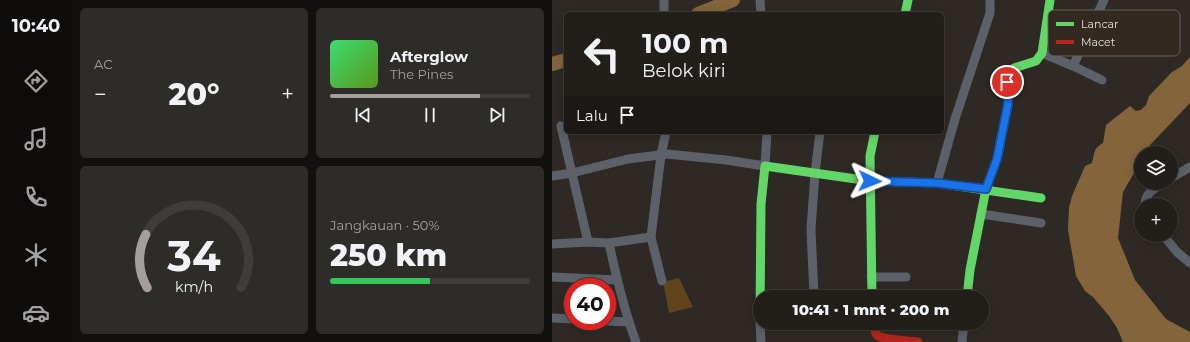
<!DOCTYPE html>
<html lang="id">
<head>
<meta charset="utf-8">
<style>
	:root { --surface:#221f1b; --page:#2e2c28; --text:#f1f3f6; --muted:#a2a2a3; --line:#3f3d3a; --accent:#a49f9a }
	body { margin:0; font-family:Montserrat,sans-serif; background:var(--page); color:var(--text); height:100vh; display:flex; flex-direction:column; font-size:15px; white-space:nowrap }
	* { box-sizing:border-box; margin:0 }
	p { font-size:13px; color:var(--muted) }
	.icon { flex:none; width:22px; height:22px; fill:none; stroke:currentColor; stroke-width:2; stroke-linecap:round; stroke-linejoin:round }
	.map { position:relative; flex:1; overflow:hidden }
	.details { display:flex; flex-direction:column; gap:8px; padding:8px; background:#13110f; width:480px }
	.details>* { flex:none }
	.hud { position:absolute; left:12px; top:12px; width:380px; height:122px; border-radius:6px; box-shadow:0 2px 10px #0003,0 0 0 1px var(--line); background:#221f1b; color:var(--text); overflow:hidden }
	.tools { position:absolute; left:582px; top:146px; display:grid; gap:8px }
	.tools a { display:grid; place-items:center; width:44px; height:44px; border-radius:50%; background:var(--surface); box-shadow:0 2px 10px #0003,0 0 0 1px var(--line); font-size:20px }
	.speed { position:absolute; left:12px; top:278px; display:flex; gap:8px; font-size:20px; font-weight:700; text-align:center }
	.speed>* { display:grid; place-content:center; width:52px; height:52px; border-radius:50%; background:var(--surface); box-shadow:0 2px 10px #0003,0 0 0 1px var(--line); line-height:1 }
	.speed .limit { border:6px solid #d22; background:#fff; color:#111 }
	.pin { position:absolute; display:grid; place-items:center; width:34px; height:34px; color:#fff; margin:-17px; border:2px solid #fff; border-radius:50%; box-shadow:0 1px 4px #0007 }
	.me { position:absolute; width:44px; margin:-22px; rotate:92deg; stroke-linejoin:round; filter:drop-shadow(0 0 3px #0008) }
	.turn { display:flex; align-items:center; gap:14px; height:84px; padding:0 12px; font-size:18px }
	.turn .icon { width:52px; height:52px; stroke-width:2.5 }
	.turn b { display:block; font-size:28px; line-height:34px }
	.then { display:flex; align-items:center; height:38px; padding:0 12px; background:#0003; gap:8px; font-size:15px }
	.big { font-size:30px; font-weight:800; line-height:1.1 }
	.details .widget { flex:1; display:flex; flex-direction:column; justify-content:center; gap:6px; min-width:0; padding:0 14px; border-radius:6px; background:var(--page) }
	.details .dial { align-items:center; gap:0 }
	.dial svg { height:104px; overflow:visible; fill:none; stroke:var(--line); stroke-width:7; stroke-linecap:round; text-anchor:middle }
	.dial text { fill:var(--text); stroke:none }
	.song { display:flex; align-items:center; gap:12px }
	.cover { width:48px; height:48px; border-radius:6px; background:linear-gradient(135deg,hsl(140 70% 55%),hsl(90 70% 35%)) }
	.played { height:4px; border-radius:2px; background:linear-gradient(90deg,var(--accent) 75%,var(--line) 75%) }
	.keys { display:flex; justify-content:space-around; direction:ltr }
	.heat { display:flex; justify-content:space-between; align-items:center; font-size:22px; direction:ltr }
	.charge { height:6px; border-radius:3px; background:linear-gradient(90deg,#34c759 50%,var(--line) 0) }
	.details .tiles { flex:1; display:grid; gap:8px; grid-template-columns:repeat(2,1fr) }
	.trip { position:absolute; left:201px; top:290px; width:236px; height:40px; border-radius:20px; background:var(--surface); box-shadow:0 2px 10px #0003,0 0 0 1px var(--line); font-weight:800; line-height:40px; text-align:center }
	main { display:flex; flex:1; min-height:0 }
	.menu { display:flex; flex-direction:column; width:72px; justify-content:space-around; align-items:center; background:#0e0c0b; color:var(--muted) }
	.menu .icon { width:28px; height:28px }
	.menu .active { color:var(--accent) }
	.menu b { font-size:18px; color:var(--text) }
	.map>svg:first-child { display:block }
	.green { fill:#5f441c }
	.water { fill:#83643b }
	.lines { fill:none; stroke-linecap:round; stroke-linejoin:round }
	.river { stroke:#83643b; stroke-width:14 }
	.street { stroke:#5c6068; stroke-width:9 }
	.fast { stroke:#63d668; stroke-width:9 }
	.jam { stroke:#b3261e; stroke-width:9 }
	.route-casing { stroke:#114b97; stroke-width:10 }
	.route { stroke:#1a73e8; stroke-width:7 }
	.key { fill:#322a20; stroke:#676058; stroke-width:1 }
	.key-label { font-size:11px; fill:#e4dfd9 }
</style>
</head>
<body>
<main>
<nav class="menu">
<b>10:40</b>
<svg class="icon active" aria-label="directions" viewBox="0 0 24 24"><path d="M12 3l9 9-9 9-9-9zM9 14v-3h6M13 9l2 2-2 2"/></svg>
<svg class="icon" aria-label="music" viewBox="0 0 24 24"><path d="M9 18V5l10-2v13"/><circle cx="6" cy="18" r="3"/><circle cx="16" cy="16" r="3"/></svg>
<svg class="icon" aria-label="phone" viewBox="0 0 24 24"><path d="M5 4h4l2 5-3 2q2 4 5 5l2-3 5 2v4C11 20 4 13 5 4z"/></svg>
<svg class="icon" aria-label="climate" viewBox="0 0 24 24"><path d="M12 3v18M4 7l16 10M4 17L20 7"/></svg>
<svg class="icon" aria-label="car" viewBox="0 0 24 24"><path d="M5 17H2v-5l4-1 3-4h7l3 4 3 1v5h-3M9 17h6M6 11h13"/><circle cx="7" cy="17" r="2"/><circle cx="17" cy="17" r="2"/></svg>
</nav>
<section class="details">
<div class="tiles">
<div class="widget"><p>AC</p>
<div class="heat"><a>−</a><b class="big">20°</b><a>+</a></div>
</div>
<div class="widget">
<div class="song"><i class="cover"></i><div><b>Afterglow</b><p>The Pines</p></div></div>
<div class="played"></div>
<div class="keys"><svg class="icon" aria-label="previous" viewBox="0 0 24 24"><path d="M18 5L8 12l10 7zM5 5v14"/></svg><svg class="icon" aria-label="pause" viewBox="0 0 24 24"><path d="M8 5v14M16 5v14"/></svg><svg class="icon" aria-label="next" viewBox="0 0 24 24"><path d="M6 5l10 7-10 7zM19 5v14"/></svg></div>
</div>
<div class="widget dial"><svg viewBox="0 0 100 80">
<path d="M14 69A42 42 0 1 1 86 69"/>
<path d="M14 69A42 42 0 0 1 13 28" stroke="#a49f9a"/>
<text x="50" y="56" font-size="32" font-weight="700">34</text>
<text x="50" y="72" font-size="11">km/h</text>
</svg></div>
<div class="widget"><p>Jangkauan · 50%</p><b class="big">250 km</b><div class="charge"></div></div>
</div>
</section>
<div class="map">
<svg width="638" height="342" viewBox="0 0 638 342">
	<rect width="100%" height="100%" fill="#2e2924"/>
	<!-- green -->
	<polygon class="green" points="127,278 141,307 117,313 111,282"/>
	<!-- water -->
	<path class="water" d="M638 57V103L599 144 593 153H589V161L571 192 566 238 583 280 614 319 638 332V342H571L565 328 557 316 541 297 533 291 524 276 516 230 517 208 520 196 533 166 540 163C543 152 541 149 551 143L554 125 578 106 584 111 589 110 594 105 597 96 620 72 630 66Z"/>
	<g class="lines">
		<!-- river -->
		<g class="river">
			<polyline points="146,14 181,0"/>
			<polyline points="0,64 14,60"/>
		</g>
		<!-- street -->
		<g class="street">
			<polyline points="112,0 112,14"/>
			<polyline points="208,0 209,14"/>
			<polyline points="490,53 521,66 550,80"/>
			<polyline points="521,66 552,0"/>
			<polyline points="9,126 36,242"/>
			<polyline points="0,176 20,173 76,159 115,154 174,160 213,166 215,132"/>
			<polyline points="619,178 638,167"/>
			<polyline points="385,183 403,119 438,13 438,0"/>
			<path d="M593 205C593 193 602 189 611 183"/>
			<polyline points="429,214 489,223"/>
			<polyline points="611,235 625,252 638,263"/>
			<polyline points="99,237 109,155 114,132"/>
			<polyline points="0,244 36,242 57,243"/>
			<polyline points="0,277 65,280"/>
			<polyline points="319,277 354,277"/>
			<polyline points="262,297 259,229 263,173 268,132"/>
			<polyline points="0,318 21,319"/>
			<polyline points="55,321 77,322"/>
			<polyline points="208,323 209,342"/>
			<path d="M84 342C72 310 64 276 57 243L99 237 110 281"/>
			<polyline points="410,342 412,323"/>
		</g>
		<!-- fast -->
		<g class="fast">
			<polyline points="353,14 356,0"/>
			<polyline points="320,297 318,156 323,132"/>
			<polyline points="415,297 418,270 434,189 445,159 456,104 455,81 456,74 462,68 484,61 490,53 498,0"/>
			<polyline points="208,318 209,204 213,166 318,181 385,183 489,198"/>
		</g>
		<!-- jam -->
		<path class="jam" d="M322 323C322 327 322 332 325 335 330 340 358 341 366 342"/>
	</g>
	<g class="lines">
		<defs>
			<polyline id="route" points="318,181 385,183 434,189 445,159 456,104 455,82"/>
		</defs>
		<!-- route casing -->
		<use href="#route" class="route-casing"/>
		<!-- route -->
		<use href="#route" class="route"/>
	</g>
	<!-- legend -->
	<rect x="496" y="10" width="132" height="46" rx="6" class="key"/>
	<rect x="504" y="22" width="18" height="4" fill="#63d668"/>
	<rect x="504" y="40" width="18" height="4" fill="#b3261e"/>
	<g class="key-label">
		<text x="529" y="28">Lancar</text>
		<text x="529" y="46">Macet</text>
	</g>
</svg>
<div class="tools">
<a><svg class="icon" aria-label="layers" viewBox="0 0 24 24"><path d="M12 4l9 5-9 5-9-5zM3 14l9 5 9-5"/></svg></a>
<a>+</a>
</div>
<div class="speed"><div class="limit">40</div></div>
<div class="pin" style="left:455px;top:82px;background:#d93025"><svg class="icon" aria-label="arrive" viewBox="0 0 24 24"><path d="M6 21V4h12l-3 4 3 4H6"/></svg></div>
<svg class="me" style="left:318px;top:181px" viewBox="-20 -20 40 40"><path d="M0-17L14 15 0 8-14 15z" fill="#1a73e8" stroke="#fff" stroke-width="4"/></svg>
<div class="trip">10:41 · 1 mnt · 200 m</div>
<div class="hud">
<div class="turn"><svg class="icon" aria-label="left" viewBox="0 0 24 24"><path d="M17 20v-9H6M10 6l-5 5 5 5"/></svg><div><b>100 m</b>Belok kiri</div></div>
<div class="then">Lalu<svg class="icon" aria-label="arrive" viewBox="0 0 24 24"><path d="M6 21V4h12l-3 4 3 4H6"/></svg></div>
</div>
</div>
</main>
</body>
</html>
